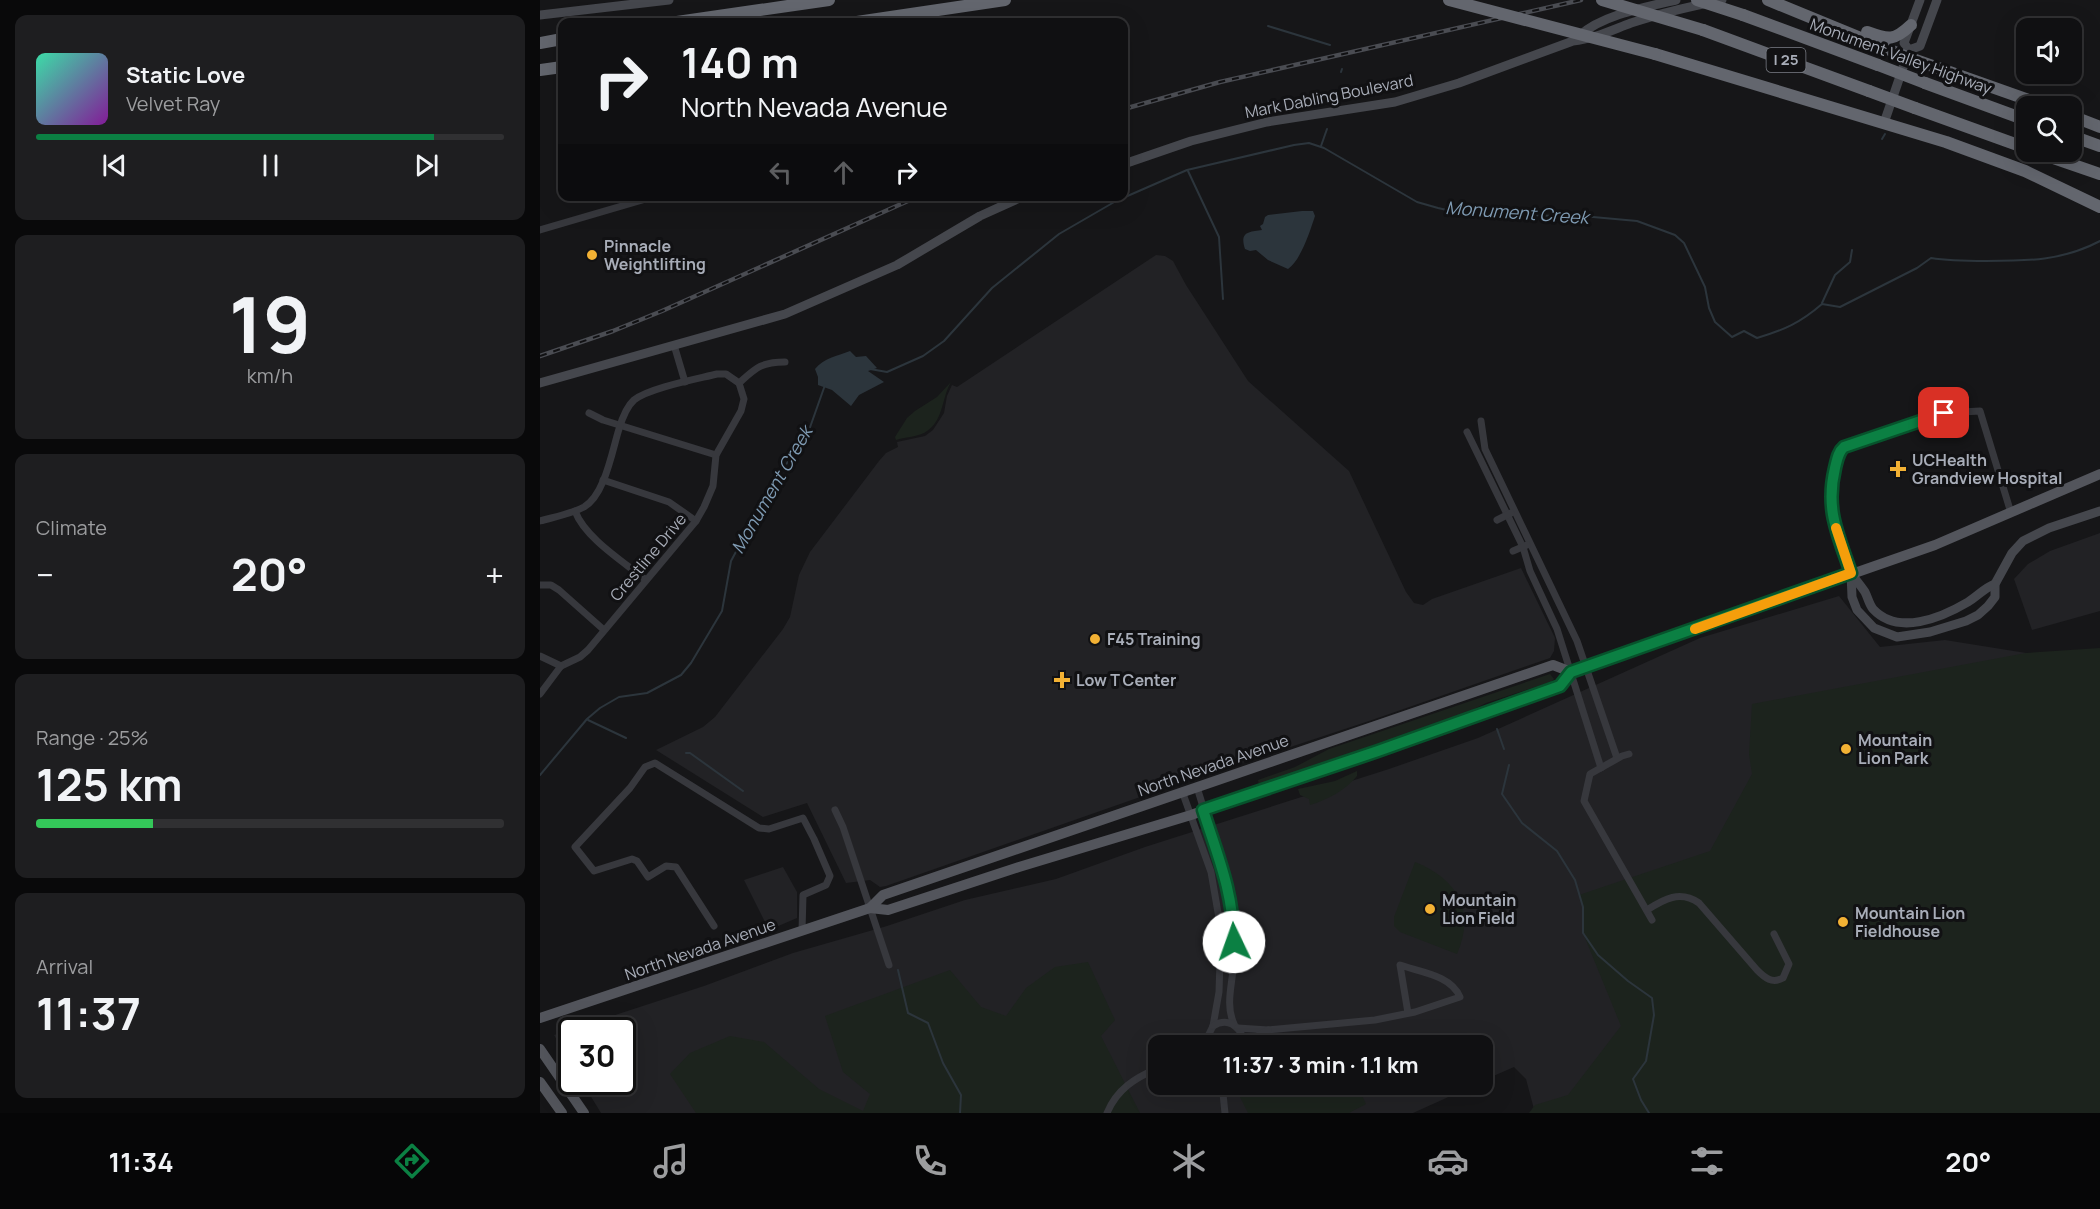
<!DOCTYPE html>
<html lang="en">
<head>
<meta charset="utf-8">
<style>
	:root { --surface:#101012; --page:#1e1e20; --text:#f1f3f6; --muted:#9c9d9f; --line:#303032; --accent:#0b8043 }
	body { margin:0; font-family:Manrope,sans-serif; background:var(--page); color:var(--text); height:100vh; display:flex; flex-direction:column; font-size:22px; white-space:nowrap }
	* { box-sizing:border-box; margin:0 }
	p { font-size:20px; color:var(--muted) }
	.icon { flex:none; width:33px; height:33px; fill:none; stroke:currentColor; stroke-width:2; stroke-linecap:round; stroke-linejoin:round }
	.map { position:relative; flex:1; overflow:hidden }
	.drawer { display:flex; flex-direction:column; gap:15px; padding:15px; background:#09090a; width:540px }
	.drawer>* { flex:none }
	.hud { position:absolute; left:18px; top:18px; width:570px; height:183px; border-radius:12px; box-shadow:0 6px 24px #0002,0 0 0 2px var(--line); background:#101012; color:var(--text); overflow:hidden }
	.tools { position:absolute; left:1476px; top:18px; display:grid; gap:12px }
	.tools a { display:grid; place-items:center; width:66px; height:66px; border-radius:12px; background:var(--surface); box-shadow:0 6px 24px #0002,0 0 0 2px var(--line); font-size:30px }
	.speed { position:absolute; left:18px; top:1017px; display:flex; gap:12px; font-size:30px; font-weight:700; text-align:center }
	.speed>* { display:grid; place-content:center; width:78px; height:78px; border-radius:50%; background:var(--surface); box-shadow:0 6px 24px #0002,0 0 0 2px var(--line); line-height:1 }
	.speed .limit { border:3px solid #111; border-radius:9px; background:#fff; color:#111 }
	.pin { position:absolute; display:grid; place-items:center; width:51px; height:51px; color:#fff; margin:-26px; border-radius:12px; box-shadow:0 3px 9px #0006 }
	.me { position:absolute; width:66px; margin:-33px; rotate:357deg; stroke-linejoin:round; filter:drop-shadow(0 0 4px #0008) }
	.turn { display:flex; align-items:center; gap:21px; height:126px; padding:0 24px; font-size:27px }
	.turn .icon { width:78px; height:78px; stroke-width:2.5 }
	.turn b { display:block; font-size:42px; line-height:51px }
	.lanes { display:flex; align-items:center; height:57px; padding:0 24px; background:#0003; justify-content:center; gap:30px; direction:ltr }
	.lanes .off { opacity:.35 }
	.big { font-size:45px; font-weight:700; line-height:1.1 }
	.drawer .widget { flex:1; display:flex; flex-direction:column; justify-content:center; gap:9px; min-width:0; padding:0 21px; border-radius:12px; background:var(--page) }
	.drawer .dial { align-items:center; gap:0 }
	.dial b { font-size:78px; line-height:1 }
	.song { display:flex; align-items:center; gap:18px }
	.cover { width:72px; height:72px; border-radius:9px; background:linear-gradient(135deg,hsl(160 70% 55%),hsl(290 70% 35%)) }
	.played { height:6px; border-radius:3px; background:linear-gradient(90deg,var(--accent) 85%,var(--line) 85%) }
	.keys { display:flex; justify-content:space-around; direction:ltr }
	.heat { display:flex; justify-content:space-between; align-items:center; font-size:33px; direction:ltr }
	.charge { height:9px; border-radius:4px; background:linear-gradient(90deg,#34c759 25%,var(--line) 0) }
	.trip { position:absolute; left:608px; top:1035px; width:345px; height:60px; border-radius:12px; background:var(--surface); box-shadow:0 6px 24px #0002,0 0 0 2px var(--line); font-weight:700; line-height:60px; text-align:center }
	.menu { display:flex; height:96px; justify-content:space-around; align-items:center; background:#060607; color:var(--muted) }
	.menu .icon { width:42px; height:42px }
	.menu .active { color:var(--accent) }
	.menu b { font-size:27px; color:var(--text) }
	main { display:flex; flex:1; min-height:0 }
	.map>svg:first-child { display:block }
	.built { fill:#222225 }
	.green { fill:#1c231d }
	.water { fill:#2c353c }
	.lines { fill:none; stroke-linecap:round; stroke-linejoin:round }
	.stream { stroke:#2c353c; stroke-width:2 }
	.street { stroke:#37383d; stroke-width:7 }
	.secondary { stroke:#45474d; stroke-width:9 }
	.primary { stroke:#53555c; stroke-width:10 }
	.highway { stroke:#63666e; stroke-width:12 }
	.rail-casing { stroke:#4a4c52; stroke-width:4.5 }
	.rail { stroke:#111113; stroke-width:2; stroke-dasharray:7; stroke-linecap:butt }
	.highway-bridge { stroke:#63666e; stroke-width:12 }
	.route-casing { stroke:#07532c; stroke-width:15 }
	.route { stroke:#0b8043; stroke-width:10 }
	.slow { stroke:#f59e0b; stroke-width:10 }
	.poi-dot { fill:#f2b134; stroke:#111113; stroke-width:2 }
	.labels { text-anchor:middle; stroke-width:6; stroke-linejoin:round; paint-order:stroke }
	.shield { fill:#111113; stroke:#7b7e86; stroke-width:1.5 }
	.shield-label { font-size:15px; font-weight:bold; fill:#a8adb8 }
	.street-label { font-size:16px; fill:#a8adb8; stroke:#111113 }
	.poi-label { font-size:16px; font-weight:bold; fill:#a8adb8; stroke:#111113; text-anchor:start }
	.water-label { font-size:18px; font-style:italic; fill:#7f9bb3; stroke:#111113 }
</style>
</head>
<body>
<main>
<section class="drawer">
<div class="widget">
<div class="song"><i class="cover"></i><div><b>Static Love</b><p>Velvet Ray</p></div></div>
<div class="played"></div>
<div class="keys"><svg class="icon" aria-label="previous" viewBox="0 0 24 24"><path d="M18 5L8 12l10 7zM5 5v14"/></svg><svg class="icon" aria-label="pause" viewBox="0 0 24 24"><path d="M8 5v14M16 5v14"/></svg><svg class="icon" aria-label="next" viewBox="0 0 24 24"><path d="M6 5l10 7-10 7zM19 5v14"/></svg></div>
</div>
<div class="widget dial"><b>19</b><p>km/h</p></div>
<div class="widget"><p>Climate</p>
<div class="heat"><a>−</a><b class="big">20°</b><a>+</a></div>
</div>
<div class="widget"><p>Range · 25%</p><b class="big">125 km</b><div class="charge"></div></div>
<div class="widget"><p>Arrival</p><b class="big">11:37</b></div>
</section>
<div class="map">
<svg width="1560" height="1113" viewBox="0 0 1560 1113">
	<rect width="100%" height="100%" fill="#161618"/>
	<!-- built -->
	<g class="built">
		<polygon points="616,255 625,256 633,261 646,285 708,381 809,471 866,592 874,603 883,605 892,599 981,568 1015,638 1014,651 1010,658 832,720 623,789 346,886 340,887 330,880 306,883 267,803 223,817 116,750 163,727 175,717 243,629 250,617 259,575 270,552 339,461 346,453 358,447 357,442 385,436 393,430 404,413 407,396 412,385 417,387"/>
		<polygon points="1560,533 1560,611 1492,630 1474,579 1488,564 1510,551"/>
		<polygon points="1299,596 1340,647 1405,640 1486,653 1560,807 1560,1113 995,1113 986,1079 974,1067 942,1081 942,1046 618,1046 618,1084 935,1085 873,1113 61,1113 42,1082 82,1082 82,1030 32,1030 31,1064 14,1035 164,986 253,953 347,926 425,900 516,879 605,847 849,769 938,738 1160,638"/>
		<polygon points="243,867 257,892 257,918 229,930 204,880"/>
	</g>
	<!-- green -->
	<g class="green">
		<path d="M411 382C401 399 404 422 384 433 376 437 365 437 356 440L355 437 367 418 375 411 397 397Z"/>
		<polygon points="1560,648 1560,1113 989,1113 995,1105 1028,1095 1081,1026 1043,933 1043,907 1039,895 1170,851 1212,774 1209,754 1212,704 1486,653"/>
		<polygon points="1010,674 1014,679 1011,682 946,703 920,716 719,785 718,780 755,767 789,749"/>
		<path d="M817 771V776C806 790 787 800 770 805L769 799 760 795 758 789 795 781Z"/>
		<path d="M875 862C917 879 936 910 917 954L860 932 854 926V917Z"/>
		<polygon points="548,962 575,1020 561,1036 600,1113 156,1113 130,1074 150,1053 190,1036 224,1042 279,1089 323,1111 330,1094 303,1072 285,1016 410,970 441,1007 466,1016 486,988 515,967"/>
		<polygon points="711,1084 817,1085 826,1104 809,1113 708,1113 697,1091"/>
	</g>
	<!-- water -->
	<g class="water">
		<path d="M762 211H773L775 216C770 231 761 260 748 269L728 260 716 250 710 251 705 249C699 231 710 232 722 230L720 226 723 224 725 217 728 215Z"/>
		<path d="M310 351 316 357 326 356 337 368 328 371 344 382 319 395 311 406 292 390 278 385V377L275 369C284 358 297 356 310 351Z"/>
	</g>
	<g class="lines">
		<!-- stream -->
		<g class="stream">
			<polyline points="728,26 790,45"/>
			<polyline points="801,72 802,69"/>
			<polyline points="1342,139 1345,134"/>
			<polyline points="781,146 787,129"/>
			<polyline points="648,171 679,237 683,299"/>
			<polyline points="1282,303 1295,275 1310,262 1312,250"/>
			<path d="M330 369 347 372 383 356 404 341 452 288 519 234 576 201 647 170 754 145 769 143 784 148 877 202 898 208 920 213 1053 217 1097 221 1135 235 1144 243 1165 287 1169 308 1175 322 1192 337 1204 331 1217 338C1244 330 1260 323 1282 304L1300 307 1377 268 1391 258C1409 261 1428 261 1446 261 1488 261 1522 261 1560 241"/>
			<polyline points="48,720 86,738"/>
			<polyline points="957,729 964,749"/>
			<polyline points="146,753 150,753 203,791"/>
			<polyline points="969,765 962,794 982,823 1017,851 1035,880 1043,907 1043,933 1058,955 1088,981 1112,998 1114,1015 1106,1061 1093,1079 1101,1100 1109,1113"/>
			<polyline points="0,775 47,719 60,708 79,697 107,693 141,675 151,663 182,611 191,561 233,483 268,433 285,385"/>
			<polyline points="358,970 368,1013 388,1023 403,1063 421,1095 420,1113"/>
		</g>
		<!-- street -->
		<g class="street">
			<polyline points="0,230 116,196"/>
			<polyline points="134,345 145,382"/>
			<path d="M199 383C216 368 221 362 245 362"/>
			<polyline points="49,413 63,420 176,455"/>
			<polyline points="941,421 945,449 1037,641 1077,758"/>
			<polyline points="927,432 983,547 990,571 1017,629 1061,768"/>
			<polyline points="63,480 129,502 156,521"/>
			<path d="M35 511C45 538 84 562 106 580"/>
			<polyline points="957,520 971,513"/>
			<path d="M0 521C14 517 31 514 44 507 65 495 72 451 79 429 82 419 86 407 94 400 109 388 157 379 177 374H186L199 383 204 399 201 411 176 455 173 486 164 507 156 521 48 650 40 657 21 666"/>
			<polyline points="973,551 987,545"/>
			<path d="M1311 573C1298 534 1285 510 1295 468 1297 460 1298 453 1304 447L1404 413 1440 411 1471 513"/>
			<polyline points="0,585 11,585 19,590 64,630"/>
			<polyline points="0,656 21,666"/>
			<polyline points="0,694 21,666"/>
			<polyline points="1089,754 1082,756 1050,774 1044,801 1112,920"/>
			<path d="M657 787C670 832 690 877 694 924 695 939 695 955 693 970 691 989 686 1006 694 1024"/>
			<polyline points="642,791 671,872 681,930 679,992 673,1026 668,1036 669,1046"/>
			<polyline points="295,810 303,827 349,965"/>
			<path d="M1107 910C1124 899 1140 890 1159 903L1217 970C1225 978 1232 984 1243 978L1249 964 1234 934"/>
			<polyline points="174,926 136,867 126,866 108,877 97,861 92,859 54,871 35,847 90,788 105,767 115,763 219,828 229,829 263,818 274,839 290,876 286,885 263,895 262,931"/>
			<path d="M673 1026C684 1019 694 1022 701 1033L700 1046"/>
			<path d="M698 1028 728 1030 835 1020 875 1012 920 997C911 975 880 972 860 965L868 1013"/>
			<polyline points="700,1045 728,1030"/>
			<polyline points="654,1046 668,1036"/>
			<polyline points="682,1084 685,1113"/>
			<path d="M567 1113C577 1089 595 1078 618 1068"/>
		</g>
		<!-- secondary -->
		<g class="secondary">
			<polyline points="0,15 129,0"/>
			<path d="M1039 36C1062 15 1106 7 1136 0"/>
			<polyline points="1369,50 1380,46 1397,0"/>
			<polyline points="1369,50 1364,43 1380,0"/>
			<polyline points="1344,123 1369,50"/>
			<path d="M584 164 651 141 727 122 855 102 919 83 1033 41C1054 39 1072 30 1091 23 1121 13 1152 6 1182 0"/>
			<polyline points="0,383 245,314 357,265 440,216 484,196"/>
			<polyline points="1311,573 1312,597 1317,610 1334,628 1357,637 1390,632 1426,621 1438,615 1448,606 1455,597 1455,584 1472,553 1483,541 1509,528 1560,511"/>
			<path d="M1311 573C1315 579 1321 586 1325 592 1328 598 1329 604 1333 609 1358 636 1401 618 1428 602 1438 596 1444 588 1455 584"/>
		</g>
		<!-- primary -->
		<g class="primary">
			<polyline points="330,908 348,910 479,867 651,815 1020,686 1031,672 1395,545 1560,474"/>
			<polyline points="0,1018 330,908 343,895 1013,665 1031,672"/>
			<polyline points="0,1049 44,1113"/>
			<polyline points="0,1082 22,1113"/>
		</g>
		<!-- highway -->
		<g class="highway">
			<polyline points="1228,0 1367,57 1506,106"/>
			<polyline points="1203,15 1338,65"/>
			<polyline points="137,22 289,0"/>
			<polyline points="317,22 465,0"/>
			<polyline points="1163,30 1329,91"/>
			<path d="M1327 32C1349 40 1354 41 1371 25"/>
			<polyline points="0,43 22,39"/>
			<polyline points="1115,54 1406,142 1485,171 1560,207"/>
			<polyline points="0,70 22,67"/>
			<polyline points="1385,83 1486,120"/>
			<polyline points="1375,108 1486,148"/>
			<polyline points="1532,116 1560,127"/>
			<polyline points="1532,136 1560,146"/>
			<polyline points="1496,152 1560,174"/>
		</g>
		<defs>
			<g id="rail">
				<polyline points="584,109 680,82 1041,0"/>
				<polyline points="0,356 73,331 122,311 379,196"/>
			</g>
		</defs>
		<!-- rail casing -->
		<use href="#rail" class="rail-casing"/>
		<!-- rail -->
		<use href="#rail" class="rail"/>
		<!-- highway-bridge -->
		<g class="highway-bridge">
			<polyline points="909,0 1115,54"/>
			<polyline points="1062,0 1163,30"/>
			<polyline points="1157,0 1203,15"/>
			<polyline points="1338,65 1385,83"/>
			<polyline points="1329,91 1375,108"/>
		</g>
	</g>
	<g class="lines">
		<defs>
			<path id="route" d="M694 942C693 891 678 857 663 810L838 751 1020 686 1031 672 1311 573C1298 534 1285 510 1295 468 1297 460 1298 452 1304 447L1404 413"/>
		</defs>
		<!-- route casing -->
		<use href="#route" class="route-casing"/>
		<!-- route -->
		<use href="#route" class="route"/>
		<!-- slow -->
		<polyline class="slow" points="1155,629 1311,573 1296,528"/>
	</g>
	<!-- markers -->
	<g class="poi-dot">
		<circle cx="52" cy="255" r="6"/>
		<path d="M1355 460h6v6h6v6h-6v6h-6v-6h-6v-6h6z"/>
		<circle cx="555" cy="639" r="6"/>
		<path d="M519 671h6v6h6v6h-6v6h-6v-6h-6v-6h6z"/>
		<circle cx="1306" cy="749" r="6"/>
		<circle cx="890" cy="909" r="6"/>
		<circle cx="1303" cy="922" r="6"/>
	</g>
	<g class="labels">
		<!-- shield labels -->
		<rect class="shield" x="1226.5" y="48" width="39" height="24" rx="4.5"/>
		<g class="shield-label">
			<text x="1246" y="65">I 25</text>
		</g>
		<!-- street labels -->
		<g class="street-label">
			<text transform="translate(1361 56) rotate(20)" y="6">Monument Valley Highway</text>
			<text transform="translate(789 96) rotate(-11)" y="6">Mark Dabling Boulevard</text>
			<text transform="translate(108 557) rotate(-50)" y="6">Crestline Drive</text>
			<text transform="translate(673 765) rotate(-19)" y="6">North Nevada Avenue</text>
			<text transform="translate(160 949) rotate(-19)" y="6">North Nevada Avenue</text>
		</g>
		<!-- poi labels -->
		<g class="poi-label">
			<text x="64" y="252">Pinnacle<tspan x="64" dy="18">Weightlifting</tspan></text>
			<text x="1372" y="466">UCHealth<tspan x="1372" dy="18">Grandview Hospital</tspan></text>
			<text x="567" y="645">F45 Training</text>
			<text x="536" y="686">Low T Center</text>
			<text x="1318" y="746">Mountain<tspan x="1318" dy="18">Lion Park</tspan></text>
			<text x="902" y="906">Mountain<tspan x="902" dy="18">Lion Field</tspan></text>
			<text x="1315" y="919">Mountain Lion<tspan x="1315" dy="18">Fieldhouse</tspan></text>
		</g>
		<!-- water labels -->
		<g class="water-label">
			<text transform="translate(977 213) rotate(4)" y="6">Monument Creek</text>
			<text transform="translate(232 490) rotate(-60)" y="6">Monument Creek</text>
		</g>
	</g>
</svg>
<div class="tools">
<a><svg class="icon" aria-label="sound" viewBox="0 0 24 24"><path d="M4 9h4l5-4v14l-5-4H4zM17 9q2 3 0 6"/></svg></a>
<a><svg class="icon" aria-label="search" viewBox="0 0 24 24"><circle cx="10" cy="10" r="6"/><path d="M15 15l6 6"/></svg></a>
</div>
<div class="speed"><div class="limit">30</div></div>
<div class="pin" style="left:1404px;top:413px;background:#d93025"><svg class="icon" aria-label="arrive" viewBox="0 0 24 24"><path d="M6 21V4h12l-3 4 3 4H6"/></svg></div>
<svg class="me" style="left:694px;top:942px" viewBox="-20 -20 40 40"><circle r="19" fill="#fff"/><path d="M0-13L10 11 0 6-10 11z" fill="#0b8043"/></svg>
<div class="trip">11:37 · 3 min · 1.1 km</div>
<div class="hud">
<div class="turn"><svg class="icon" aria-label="right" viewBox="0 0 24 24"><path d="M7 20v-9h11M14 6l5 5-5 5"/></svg><div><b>140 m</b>North Nevada Avenue</div></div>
<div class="lanes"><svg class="icon off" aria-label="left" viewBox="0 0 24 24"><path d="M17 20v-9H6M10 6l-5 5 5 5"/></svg><svg class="icon off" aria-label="ahead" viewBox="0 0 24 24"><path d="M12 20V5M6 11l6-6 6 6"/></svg><svg class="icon" aria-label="right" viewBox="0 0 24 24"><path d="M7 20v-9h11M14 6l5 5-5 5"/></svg></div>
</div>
</div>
</main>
<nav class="menu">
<b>11:34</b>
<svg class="icon active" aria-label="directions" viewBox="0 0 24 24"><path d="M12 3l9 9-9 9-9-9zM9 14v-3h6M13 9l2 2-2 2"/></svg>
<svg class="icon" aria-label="music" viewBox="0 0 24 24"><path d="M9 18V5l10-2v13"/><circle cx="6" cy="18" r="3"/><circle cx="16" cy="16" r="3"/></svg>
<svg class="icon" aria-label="phone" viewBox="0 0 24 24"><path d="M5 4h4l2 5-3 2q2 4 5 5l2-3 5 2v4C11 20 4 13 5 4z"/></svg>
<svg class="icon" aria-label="climate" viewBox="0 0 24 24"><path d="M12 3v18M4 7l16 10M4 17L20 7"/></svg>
<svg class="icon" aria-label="car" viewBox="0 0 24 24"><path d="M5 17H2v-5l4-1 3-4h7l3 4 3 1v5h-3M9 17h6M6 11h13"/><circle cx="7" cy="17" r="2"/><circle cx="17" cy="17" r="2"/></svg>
<svg class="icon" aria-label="filters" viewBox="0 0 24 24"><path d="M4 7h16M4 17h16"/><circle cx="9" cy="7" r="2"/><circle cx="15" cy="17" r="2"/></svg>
<b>20°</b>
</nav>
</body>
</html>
